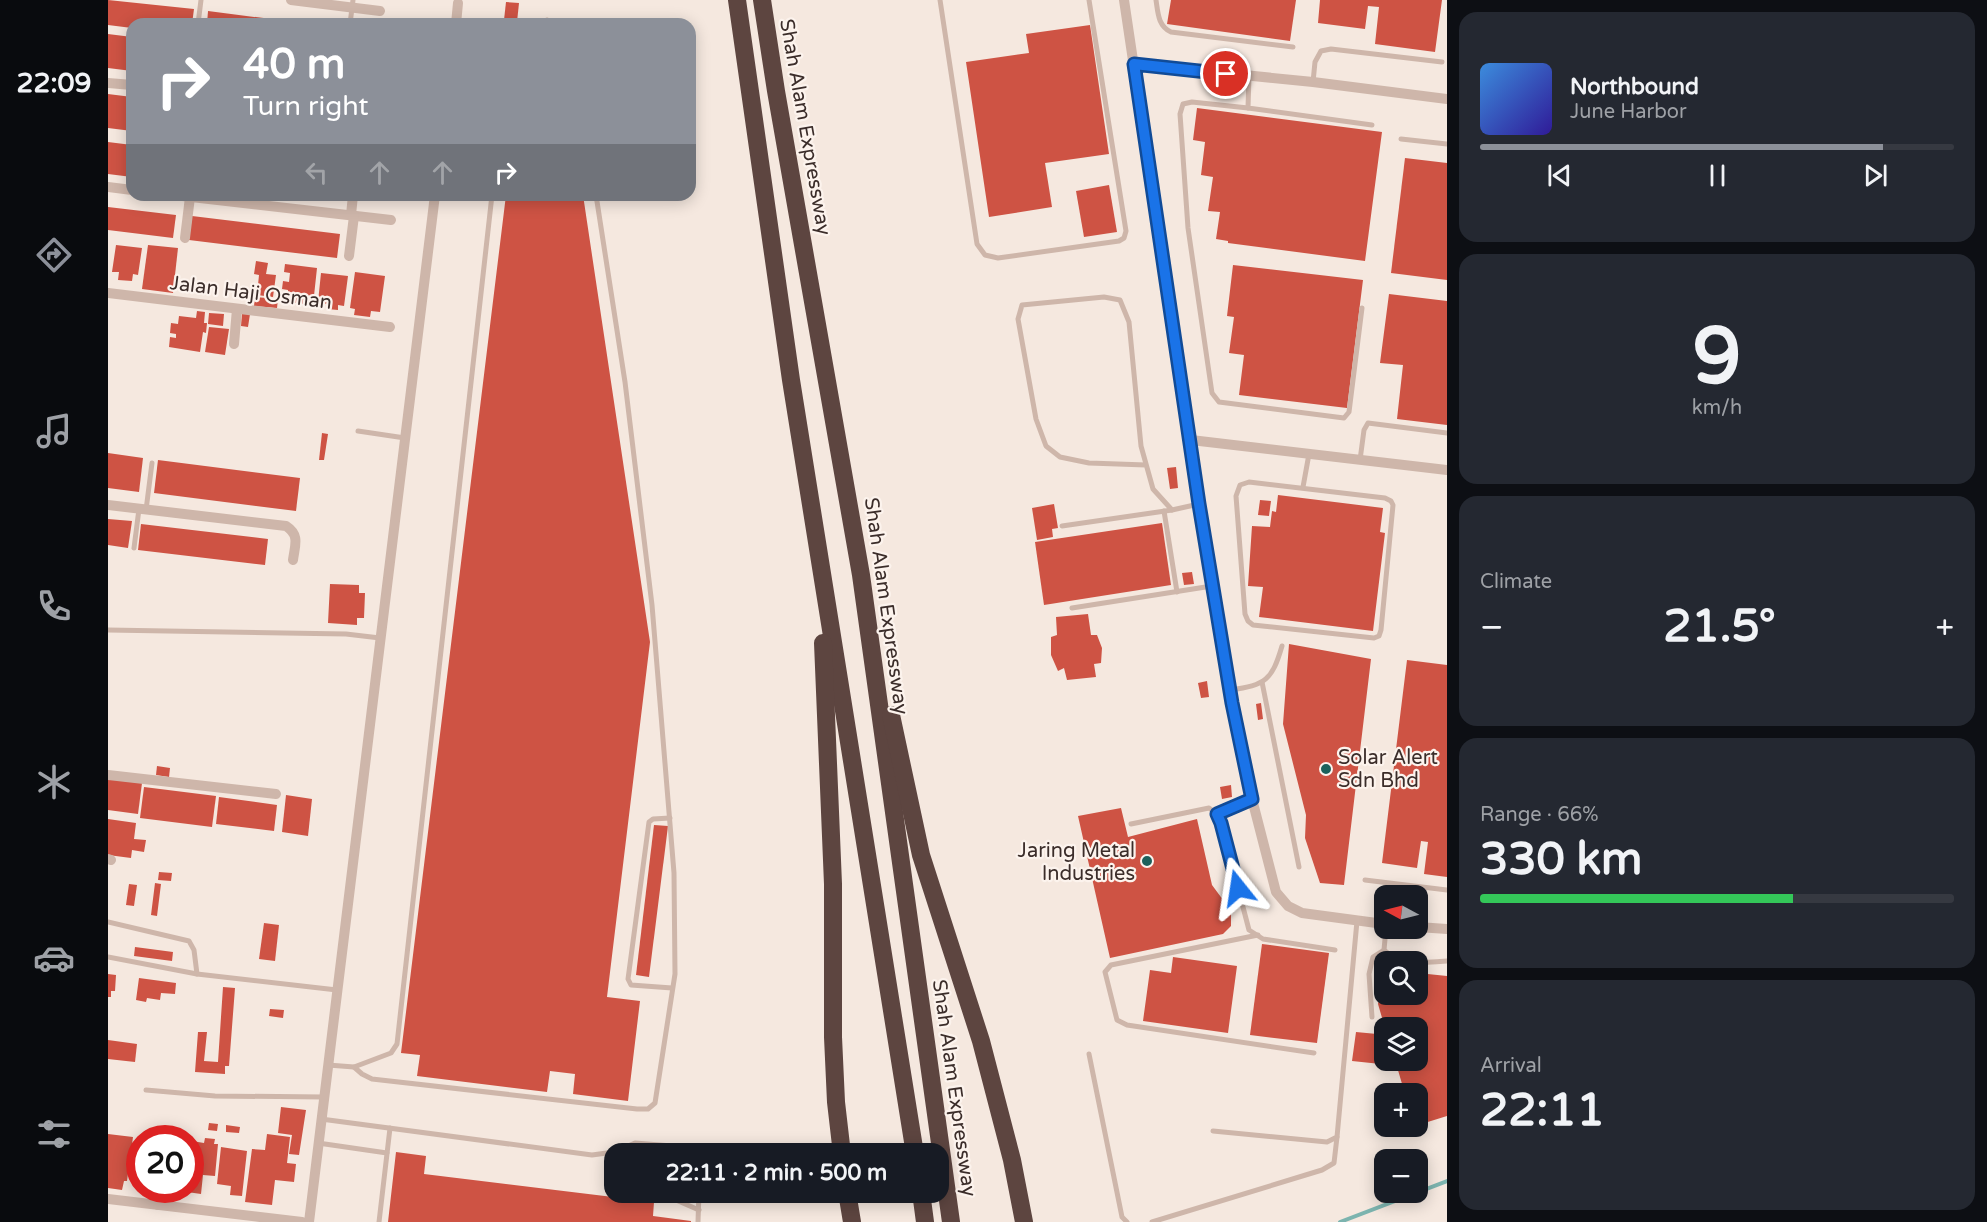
<!DOCTYPE html>
<html lang="en">
<head>
<meta charset="utf-8">
<style>
	:root { --surface:#171b24; --page:#242831; --text:#f1f3f6; --muted:#9ea1a6; --line:#363941; --accent:#8c9099 }
	body { margin:0; font-family:"Varela Round",sans-serif; background:var(--page); color:var(--text); height:100vh; display:flex; flex-direction:column; font-size:22px; white-space:nowrap }
	* { box-sizing:border-box; margin:0 }
	p { font-size:20px; color:var(--muted) }
	.icon { flex:none; width:33px; height:33px; fill:none; stroke:currentColor; stroke-width:2; stroke-linecap:round; stroke-linejoin:round }
	.map { position:relative; flex:1; overflow:hidden }
	.panel { display:flex; flex-direction:column; gap:12px; padding:12px; background:#0d0f14; width:540px }
	.panel>* { flex:none }
	.banner { position:absolute; left:18px; top:18px; width:570px; height:183px; border-radius:18px; box-shadow:0 3px 15px #0003; background:#8c9099; color:#fff; overflow:hidden }
	.needle { width:39px; rotate:277deg }
	.tools { position:absolute; left:1266px; top:885px; display:grid; gap:12px }
	.tools a { display:grid; place-items:center; width:54px; height:54px; border-radius:12px; background:var(--surface); box-shadow:0 3px 15px #0003; font-size:30px }
	.speed { position:absolute; left:18px; top:1125px; display:flex; gap:12px; font-size:30px; font-weight:700; text-align:center }
	.speed>* { display:grid; place-content:center; width:78px; height:78px; border-radius:50%; background:var(--surface); box-shadow:0 3px 15px #0003; line-height:1 }
	.speed .limit { border:9px solid #d22; background:#fff; color:#111 }
	.pin { position:absolute; display:grid; place-items:center; width:51px; height:51px; color:#fff; margin:-26px; border:3px solid #fff; border-radius:50%; box-shadow:0 2px 6px #0007 }
	.me { position:absolute; width:66px; margin:-33px; rotate:345deg; stroke-linejoin:round; filter:drop-shadow(0 0 4px #0008) }
	.turn { display:flex; align-items:center; gap:21px; height:126px; padding:0 18px; font-size:27px }
	.turn .icon { width:78px; height:78px; stroke-width:2.5 }
	.turn b { display:block; font-size:42px; line-height:51px }
	.lanes { display:flex; align-items:center; height:57px; padding:0 18px; background:#0003; justify-content:center; gap:30px; direction:ltr }
	.lanes .off { opacity:.35 }
	.big { font-size:45px; font-weight:800; line-height:1.1 }
	.panel .tile { flex:1; display:flex; flex-direction:column; justify-content:center; gap:9px; min-width:0; padding:0 21px; border-radius:18px; background:var(--page) }
	.panel .dial { align-items:center; gap:0 }
	.dial b { font-size:78px; line-height:1 }
	.song { display:flex; align-items:center; gap:18px }
	.cover { width:72px; height:72px; border-radius:9px; background:linear-gradient(135deg,hsl(210 70% 55%),hsl(250 70% 35%)) }
	.played { height:6px; border-radius:3px; background:linear-gradient(90deg,var(--accent) 85%,var(--line) 85%) }
	.keys { display:flex; justify-content:space-around; direction:ltr }
	.heat { display:flex; justify-content:space-between; align-items:center; font-size:33px; direction:ltr }
	.charge { height:9px; border-radius:4px; background:linear-gradient(90deg,#34c759 66%,var(--line) 0) }
	.trip { position:absolute; left:496px; top:1143px; width:345px; height:60px; border-radius:18px; background:var(--surface); box-shadow:0 3px 15px #0003; font-weight:800; line-height:60px; text-align:center }
	main { display:flex; flex:1; min-height:0 }
	.dock { display:flex; flex-direction:column; width:108px; justify-content:space-around; align-items:center; background:#090b0e; color:var(--muted) }
	.dock .icon { width:42px; height:42px }
	.dock .active { color:var(--accent) }
	.dock b { font-size:27px; color:var(--text) }
	.map>svg:first-child { display:block }
	.lines { fill:none; stroke-linecap:round; stroke-linejoin:round }
	.stream { stroke:#7cb4af; stroke-width:4 }
	.building { fill:#ce5344 }
	.service { stroke:#ceb6aa; stroke-width:5 }
	.minor { stroke:#ceb6aa; stroke-width:10 }
	.motorway { stroke:#5d4540; stroke-width:18 }
	.route-casing { stroke:#114b97; stroke-width:15 }
	.route { stroke:#1a73e8; stroke-width:10 }
	.poi-dot { fill:#1c615c; stroke:#fcf3ed; stroke-width:2 }
	.labels { text-anchor:middle; stroke-width:4.5; stroke-linejoin:round; paint-order:stroke }
	.street-label { font-size:20px; fill:#3b2d2a; stroke:#fcf3ed }
	.poi-label { font-size:20px; fill:#3b2d2a; stroke:#fcf3ed; text-anchor:start }
</style>
</head>
<body>
<main>
<nav class="dock">
<b>22:09</b>
<svg class="icon active" aria-label="directions" viewBox="0 0 24 24"><path d="M12 3l9 9-9 9-9-9zM9 14v-3h6M13 9l2 2-2 2"/></svg>
<svg class="icon" aria-label="music" viewBox="0 0 24 24"><path d="M9 18V5l10-2v13"/><circle cx="6" cy="18" r="3"/><circle cx="16" cy="16" r="3"/></svg>
<svg class="icon" aria-label="phone" viewBox="0 0 24 24"><path d="M5 4h4l2 5-3 2q2 4 5 5l2-3 5 2v4C11 20 4 13 5 4z"/></svg>
<svg class="icon" aria-label="climate" viewBox="0 0 24 24"><path d="M12 3v18M4 7l16 10M4 17L20 7"/></svg>
<svg class="icon" aria-label="car" viewBox="0 0 24 24"><path d="M5 17H2v-5l4-1 3-4h7l3 4 3 1v5h-3M9 17h6M6 11h13"/><circle cx="7" cy="17" r="2"/><circle cx="17" cy="17" r="2"/></svg>
<svg class="icon" aria-label="filters" viewBox="0 0 24 24"><path d="M4 7h16M4 17h16"/><circle cx="9" cy="7" r="2"/><circle cx="15" cy="17" r="2"/></svg>
</nav>
<div class="map">
<svg width="1339" height="1222" viewBox="0 0 1339 1222">
	<rect width="100%" height="100%" fill="#f5e8df"/>
	<g class="lines">
		<!-- stream -->
		<polyline class="stream" points="1232,1222 1339,1181"/>
	</g>
	<!-- building -->
	<g class="building">
		<polygon points="0,0 86,9 84,24 24,24 24,28 0,25"/>
		<polygon points="1063,0 1188,0 1182,41 1059,24"/>
		<polygon points="1212,0 1334,0 1327,52 1267,44 1271,7 1260,6 1257,29 1210,23"/>
		<polygon points="398,2 411,3 409,22 396,20"/>
		<polygon points="100,11 194,23 194,24 99,24"/>
		<polygon points="982,25 1001,154 937,163 944,207 881,217 858,62 921,53 918,34"/>
		<polygon points="0,34 24,37 24,71 0,68"/>
		<polygon points="0,94 24,97 24,131 0,128"/>
		<polygon points="1089,108 1274,132 1257,261 1120,243 1120,241 1108,239 1112,212 1100,211 1105,177 1093,175 1097,142 1085,140"/>
		<polygon points="0,142 24,145 24,177 0,174"/>
		<polygon points="1297,158 1339,163 1339,280 1283,273"/>
		<polygon points="1001,185 1009,232 976,237 968,191"/>
		<polygon points="195,195 234,195 234,201 195,196"/>
		<polygon points="398,195 475,195 542,642 499,997 532,1001 520,1101 465,1094 467,1074 442,1071 439,1092 309,1076 312,1055 293,1053"/>
		<polygon points="0,207 68,215 65,238 0,230"/>
		<polygon points="84,216 232,234 229,258 81,240"/>
		<polygon points="8,245 34,248 30,275 25,274 24,281 10,280 11,272 4,272"/>
		<polygon points="40,245 70,248 65,293 34,289"/>
		<polygon points="148,261 160,263 158,274 168,275 165,297 149,295 151,275 146,274"/>
		<polygon points="177,264 209,268 205,305 173,301 174,293 180,293 180,290 174,289 175,281 181,282 182,273 176,272"/>
		<polygon points="1125,265 1255,280 1239,408 1131,395 1136,355 1121,353 1126,317 1119,316"/>
		<polygon points="247,272 277,276 272,312 263,311 262,317 246,315 247,309 242,308"/>
		<polygon points="213,273 240,276 236,306 230,305 230,310 219,309 219,304 210,302"/>
		<polygon points="1281,294 1339,301 1339,425 1289,419 1295,365 1272,363"/>
		<polygon points="147,297 170,299 169,308 146,306"/>
		<polygon points="89,311 97,312 96,323 99,323 98,333 95,332 92,352 61,347 62,337 68,338 68,334 62,333 63,323 70,324 71,316 88,318"/>
		<polygon points="101,313 116,314 115,326 100,324"/>
		<polygon points="134,314 142,314 140,327 133,326"/>
		<polygon points="101,327 121,329 117,355 97,352"/>
		<polygon points="214,433 220,434 216,460 211,460"/>
		<polygon points="0,453 35,458 31,492 0,488"/>
		<polygon points="50,460 192,478 188,511 46,493"/>
		<polygon points="1068,467 1070,488 1062,489 1059,468"/>
		<polygon points="1170,495 1275,508 1272,532 1277,533 1265,631 1151,617 1155,587 1140,586 1144,526 1162,527 1164,511 1168,512"/>
		<polygon points="1152,500 1163,501 1161,516 1150,515"/>
		<polygon points="946,504 950,528 944,529 945,537 929,540 924,508"/>
		<polygon points="0,519 24,521 20,548 0,545"/>
		<polygon points="1054,523 1063,585 936,605 927,542"/>
		<polygon points="33,524 160,539 157,565 30,550"/>
		<polygon points="1084,572 1086,584 1076,585 1074,573"/>
		<polygon points="222,584 251,585 251,593 257,593 256,618 249,618 249,625 220,623"/>
		<polygon points="980,614 983,635 989,635 994,648 993,663 986,664 988,677 959,680 956,668 950,671 943,655 943,637 949,635 948,617"/>
		<polygon points="1181,644 1263,659 1236,885 1212,883 1197,838 1198,815 1175,724"/>
		<polygon points="1299,660 1339,665 1339,877 1316,874 1320,842 1313,841 1309,868 1274,863"/>
		<polygon points="1099,681 1101,697 1093,698 1090,683"/>
		<polygon points="1153,703 1155,719 1150,720 1148,704"/>
		<polygon points="49,766 62,768 61,777 48,775"/>
		<polygon points="0,779 34,783 30,814 0,810"/>
		<polygon points="1123,785 1124,797 1114,799 1112,787"/>
		<polygon points="36,787 108,796 104,827 32,818"/>
		<polygon points="178,795 204,799 200,836 174,832"/>
		<polygon points="111,797 169,805 166,831 108,824"/>
		<polygon points="1013,808 1020,837 1089,819 1104,885 1121,908 1123,915 1123,926 1115,934 1002,958 970,816"/>
		<polygon points="0,819 28,823 26,839 38,840 36,852 24,850 23,858 0,855"/>
		<polygon points="546,825 560,826 541,977 528,975"/>
		<polygon points="51,872 64,873 63,881 50,880"/>
		<polygon points="47,883 53,884 49,916 43,915"/>
		<polygon points="21,884 29,885 26,906 18,905"/>
		<polygon points="156,923 171,925 167,961 151,959"/>
		<polygon points="1154,944 1221,953 1209,1043 1142,1035"/>
		<polygon points="27,947 65,952 64,961 26,956"/>
		<polygon points="1065,957 1129,966 1120,1033 1035,1021 1042,970 1063,973"/>
		<polygon points="1275,971 1276,994 1310,994 1310,973 1339,976 1339,1116 1310,1125 1310,1094 1297,1094 1287,1060 1310,1060 1310,1028 1277,1028 1270,1004"/>
		<polygon points="0,974 8,975 7,991 3,991 3,997 0,997"/>
		<polygon points="31,978 68,983 67,994 53,993 52,1000 39,998 38,1002 28,1000"/>
		<polygon points="115,987 127,988 121,1066 117,1066 117,1074 87,1072 90,1032 99,1032 96,1061 110,1062"/>
		<polygon points="162,1009 176,1010 175,1018 161,1016"/>
		<polygon points="1248,1032 1269,1034 1276,1053 1276,1060 1280,1060 1282,1065 1244,1061"/>
		<polygon points="0,1040 29,1044 27,1062 0,1059"/>
		<polygon points="173,1107 198,1110 191,1155 181,1154 184,1135 170,1133"/>
		<polygon points="101,1123 110,1124 109,1131 100,1130"/>
		<polygon points="118,1125 132,1127 131,1133 118,1132"/>
		<polygon points="0,1134 25,1137 19,1181 16,1181 14,1190 0,1188"/>
		<polygon points="159,1134 182,1137 179,1163 188,1164 186,1182 167,1180 164,1205 137,1202 144,1149 157,1150"/>
		<polygon points="97,1138 107,1139 106,1144 110,1144 107,1176 95,1175 93,1194 79,1192 80,1190 82,1190 84,1141 96,1143"/>
		<polygon points="113,1147 139,1151 134,1196 122,1195 123,1186 109,1184"/>
		<polygon points="288,1152 318,1156 316,1174 546,1202 545,1216 583,1221 583,1222 280,1222"/>
		<polygon points="500,1170 507,1171 507,1193 497,1192"/>
	</g>
	<g class="lines">
		<!-- service -->
		<g class="service">
			<polyline points="832,0 869,244 877,255 890,258 1011,241 1016,238 1018,231 981,0"/>
			<path d="M1048 0C1050 13 1050 26 1063 32L1185 47"/>
			<polyline points="90,24 93,0"/>
			<polyline points="242,24 245,0"/>
			<polyline points="438,24 439,20"/>
			<polyline points="1141,76 1140,108 1264,125"/>
			<polyline points="1205,82 1207,62 1213,51 1223,49 1334,62"/>
			<polyline points="1140,108 1084,102 1075,104 1072,114 1080,228 1104,393 1111,402 1236,418 1241,412 1254,308"/>
			<polyline points="1293,139 1339,144"/>
			<polyline points="250,431 297,438"/>
			<polyline points="1252,460 1256,430 1260,423 1339,433"/>
			<polyline points="1038,465 981,463 952,457 938,446 928,419 910,319 914,305 996,297 1012,300 1021,322 1033,446 1045,489 1064,510 1091,504"/>
			<polygon points="1141,482 1277,498 1283,501 1285,505 1273,630 1271,636 1266,638 1145,625 1140,621 1137,614 1128,496 1132,485"/>
			<polyline points="1195,487 1201,454"/>
			<polyline points="38,510 44,463"/>
			<polyline points="1056,511 1069,592"/>
			<polyline points="954,526 1064,510"/>
			<polyline points="26,548 31,509"/>
			<polyline points="964,608 1104,586"/>
			<polyline points="0,630 238,634 272,638"/>
			<polyline points="1154,682 1191,867"/>
			<path d="M1122 690C1158 685 1164 680 1174 646"/>
			<polyline points="1144,799 1109,814 1113,823 1141,930 1155,939 1227,950"/>
			<polyline points="562,818 545,819 541,822 520,979 523,985 564,988"/>
			<polyline points="1023,824 1101,808 1109,814"/>
			<polyline points="1257,880 1339,890"/>
			<polyline points="0,922 81,941 86,950 89,974"/>
			<path d="M1278 928 1276 950C1289 964 1321 963 1339 961"/>
			<polyline points="1150,935 1003,965 997,972 1009,1020 1019,1025 1206,1053"/>
			<polyline points="0,957 89,974 229,990"/>
			<polyline points="1264,1017 1261,974 1265,957 1276,950"/>
			<polyline points="981,1054 1014,1217 1019,1222"/>
			<polyline points="220,1065 246,1067 254,1074 264,1079 529,1109 540,1109 547,1103 567,974 566,873 544,605 517,382 488,195"/>
			<polyline points="246,1067 283,1053 289,1044 384,195"/>
			<polyline points="38,1090 107,1096 216,1097"/>
			<polyline points="213,1119 484,1155 506,1152 527,1143 564,1146 580,1154"/>
			<polyline points="1105,1131 1219,1142 1229,1137 1249,921"/>
			<polyline points="210,1143 279,1153"/>
			<polyline points="563,1192 563,1196 568,1200 591,1210"/>
			<polyline points="271,1222 282,1128"/>
			<polyline points="590,1222 591,1192"/>
			<polyline points="1044,1222 1214,1170 1226,1163 1229,1137"/>
		</g>
		<!-- minor -->
		<g class="minor">
			<polyline points="183,0 272,11"/>
			<polyline points="1016,0 1091,504 1123,703 1144,799 1168,892 1180,906 1194,913 1276,924"/>
			<polyline points="348,24 350,3"/>
			<polyline points="1026,64 1205,82 1339,99"/>
			<polyline points="0,83 24,85"/>
			<polyline points="0,187 24,190"/>
			<polyline points="66,195 283,220"/>
			<polyline points="243,215 245,195"/>
			<polyline points="77,238 82,197"/>
			<polyline points="241,256 246,216"/>
			<polyline points="0,293 282,327"/>
			<polyline points="126,344 129,309"/>
			<polyline points="1083,440 1339,470"/>
			<path d="M0 505 178 526C192 535 187 545 185 560"/>
			<polyline points="0,775 168,794"/>
			<polyline points="0,859 3,860"/>
			<polyline points="1310,927 1339,929"/>
			<polyline points="49,1190 50,1205"/>
			<polyline points="0,1199 194,1222"/>
			<polyline points="201,1222 327,195"/>
		</g>
		<!-- motorway -->
		<g class="motorway">
			<polyline points="629,0 683,380 807,1154"/>
			<polyline points="654,0 668,91 753,575 843,1222"/>
			<polyline points="715,643 725,884 725,1037 728,1102 734,1154"/>
			<polyline points="783,715 813,855 873,1041 904,1160 916,1222"/>
			<polyline points="739,1192 744,1222"/>
			<polyline points="813,1192 817,1222"/>
		</g>
	</g>
	<g class="lines">
		<defs>
			<polyline id="route" points="1118,74 1026,64 1091,504 1124,703 1144,799 1109,814 1113,823 1130,888"/>
		</defs>
		<!-- route casing -->
		<use href="#route" class="route-casing"/>
		<!-- route -->
		<use href="#route" class="route"/>
	</g>
	<!-- markers -->
	<g class="poi-dot">
		<circle cx="1218" cy="769" r="6"/>
		<circle cx="1039" cy="861" r="6"/>
	</g>
	<g class="labels">
		<!-- street labels -->
		<g class="street-label">
			<text transform="translate(698 127) rotate(80)" y="7">Shah Alam Expressway</text>
			<text transform="translate(143 292) rotate(7)" y="7">Jalan Haji Osman</text>
			<text transform="translate(779 606) rotate(82)" y="7">Shah Alam Expressway</text>
			<text transform="translate(847 1088) rotate(82)" y="7">Shah Alam Expressway</text>
		</g>
		<!-- poi labels -->
		<g class="poi-label">
			<text x="1230" y="764">Solar Alert<tspan x="1230" dy="23">Sdn Bhd</tspan></text>
			<text x="1027" y="857" text-anchor="end">Jaring Metal<tspan x="1027" dy="23">Industries</tspan></text>
		</g>
	</g>
</svg>
<div class="tools">
<a><svg class="needle" viewBox="-14 -14 28 28"><path d="M0-13l5 13h-10z" fill="#e53935"/><path d="M0 13l5-13h-10z" fill="#9ea1a6"/></svg></a>
<a><svg class="icon" aria-label="search" viewBox="0 0 24 24"><circle cx="10" cy="10" r="6"/><path d="M15 15l6 6"/></svg></a>
<a><svg class="icon" aria-label="layers" viewBox="0 0 24 24"><path d="M12 4l9 5-9 5-9-5zM3 14l9 5 9-5"/></svg></a>
<a>+</a>
<a>−</a>
</div>
<div class="speed"><div class="limit">20</div></div>
<div class="pin" style="left:1118px;top:74px;background:#d93025"><svg class="icon" aria-label="arrive" viewBox="0 0 24 24"><path d="M6 21V4h12l-3 4 3 4H6"/></svg></div>
<svg class="me" style="left:1130px;top:888px" viewBox="-20 -20 40 40"><path d="M0-17L14 15 0 8-14 15z" fill="#1a73e8" stroke="#fff" stroke-width="4"/></svg>
<div class="trip">22:11 · 2 min · 500 m</div>
<div class="banner">
<div class="turn"><svg class="icon" aria-label="right" viewBox="0 0 24 24"><path d="M7 20v-9h11M14 6l5 5-5 5"/></svg><div><b>40 m</b>Turn right</div></div>
<div class="lanes"><svg class="icon off" aria-label="left" viewBox="0 0 24 24"><path d="M17 20v-9H6M10 6l-5 5 5 5"/></svg><svg class="icon off" aria-label="ahead" viewBox="0 0 24 24"><path d="M12 20V5M6 11l6-6 6 6"/></svg><svg class="icon off" aria-label="ahead" viewBox="0 0 24 24"><path d="M12 20V5M6 11l6-6 6 6"/></svg><svg class="icon" aria-label="right" viewBox="0 0 24 24"><path d="M7 20v-9h11M14 6l5 5-5 5"/></svg></div>
</div>
</div>
<section class="panel">
<div class="tile">
<div class="song"><i class="cover"></i><div><b>Northbound</b><p>June Harbor</p></div></div>
<div class="played"></div>
<div class="keys"><svg class="icon" aria-label="previous" viewBox="0 0 24 24"><path d="M18 5L8 12l10 7zM5 5v14"/></svg><svg class="icon" aria-label="pause" viewBox="0 0 24 24"><path d="M8 5v14M16 5v14"/></svg><svg class="icon" aria-label="next" viewBox="0 0 24 24"><path d="M6 5l10 7-10 7zM19 5v14"/></svg></div>
</div>
<div class="tile dial"><b>9</b><p>km/h</p></div>
<div class="tile"><p>Climate</p>
<div class="heat"><a>−</a><b class="big">21.5°</b><a>+</a></div>
</div>
<div class="tile"><p>Range · 66%</p><b class="big">330 km</b><div class="charge"></div></div>
<div class="tile"><p>Arrival</p><b class="big">22:11</b></div>
</section>
</main>
</body>
</html>
